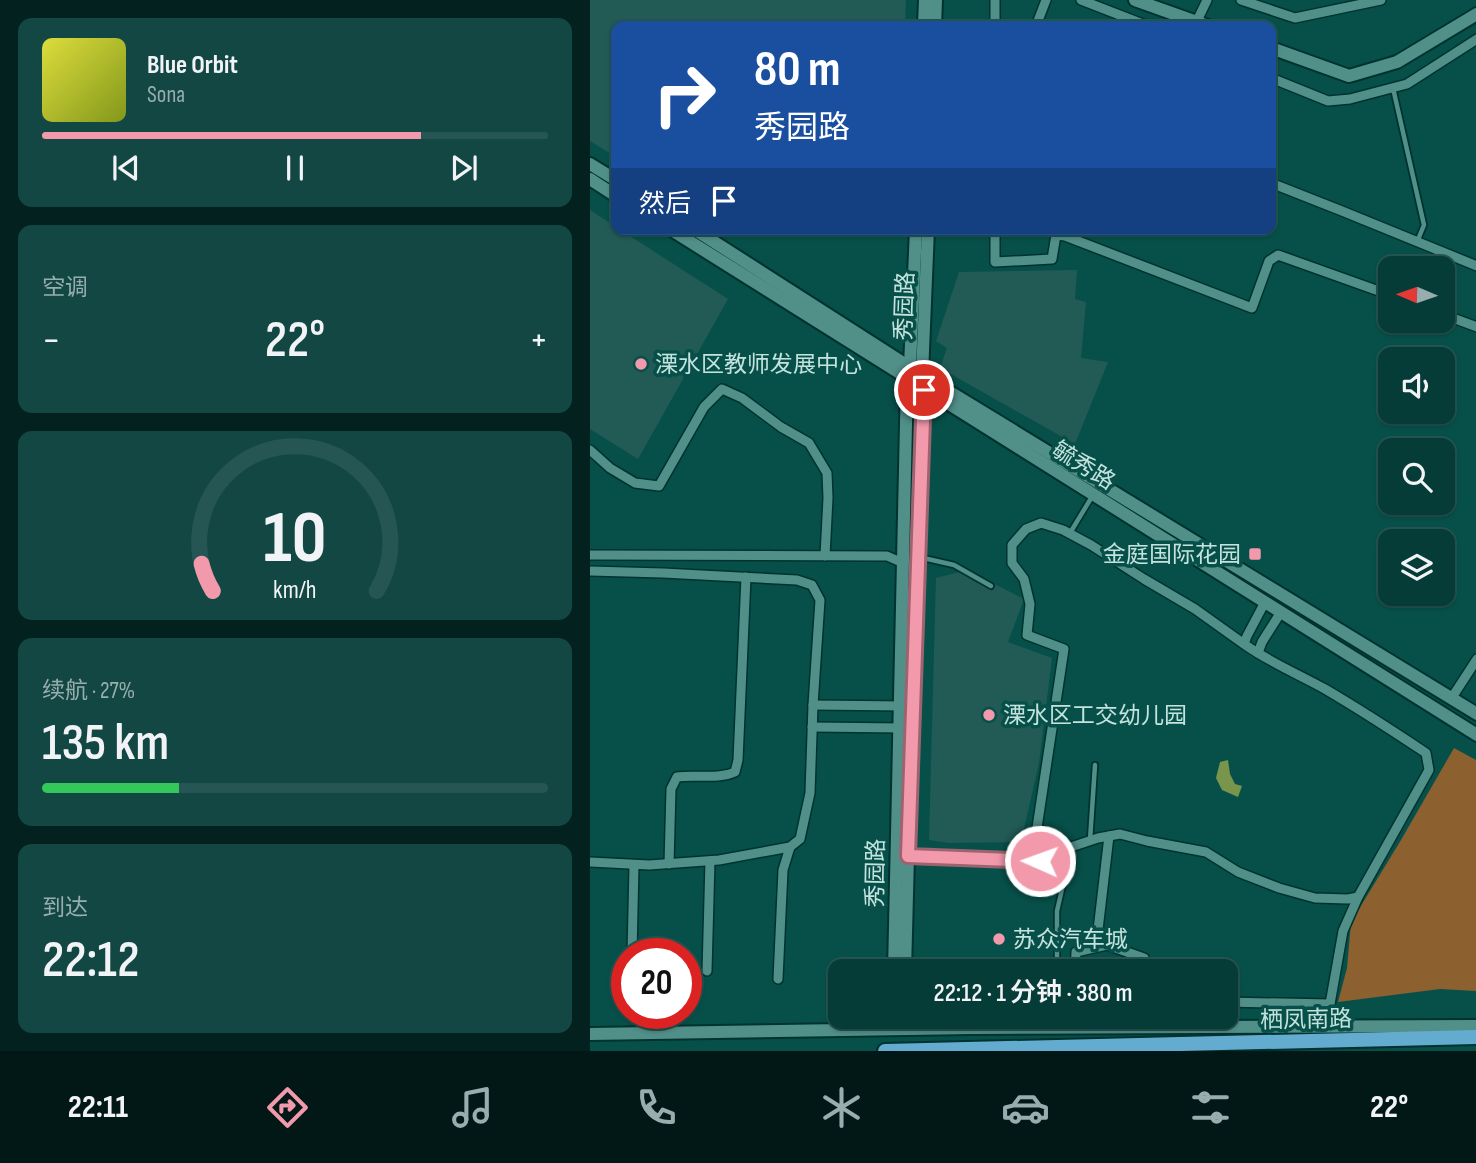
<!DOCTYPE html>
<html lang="zh">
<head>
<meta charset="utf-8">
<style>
	:root { --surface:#053c38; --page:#134743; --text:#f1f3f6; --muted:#97adae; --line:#265653; --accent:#f29aac }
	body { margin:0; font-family:"Sofia Sans Condensed","Noto Sans SC",sans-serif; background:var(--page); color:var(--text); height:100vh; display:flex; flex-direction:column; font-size:26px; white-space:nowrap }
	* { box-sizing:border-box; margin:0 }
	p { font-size:23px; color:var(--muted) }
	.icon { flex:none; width:38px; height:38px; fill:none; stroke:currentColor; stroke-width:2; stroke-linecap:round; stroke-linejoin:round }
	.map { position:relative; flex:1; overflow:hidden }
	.panel { display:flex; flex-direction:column; gap:18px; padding:18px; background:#03211f; width:590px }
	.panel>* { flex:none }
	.hud { position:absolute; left:21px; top:21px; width:665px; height:214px; border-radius:14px; box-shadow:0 2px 5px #0004,0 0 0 2px var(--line); background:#1a4fa0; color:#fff; overflow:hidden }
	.needle { width:46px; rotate:272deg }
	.buttons { position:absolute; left:788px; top:256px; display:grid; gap:14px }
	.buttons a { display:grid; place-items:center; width:77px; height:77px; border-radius:14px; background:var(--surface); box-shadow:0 2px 5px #0004,0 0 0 2px var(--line); font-size:35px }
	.speed { position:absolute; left:21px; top:938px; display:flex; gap:14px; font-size:35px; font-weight:700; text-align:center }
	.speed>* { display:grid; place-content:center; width:91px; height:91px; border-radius:50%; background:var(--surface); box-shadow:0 2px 5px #0004,0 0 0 2px var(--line); line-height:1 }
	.speed .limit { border:10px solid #d22; background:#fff; color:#111 }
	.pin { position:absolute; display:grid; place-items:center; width:60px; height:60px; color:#fff; margin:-30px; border:4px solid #fff; border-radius:50%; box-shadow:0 2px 7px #0007 }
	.me { position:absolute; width:77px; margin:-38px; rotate:272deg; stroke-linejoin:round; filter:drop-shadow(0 0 5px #0008) }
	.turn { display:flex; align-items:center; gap:24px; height:147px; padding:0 28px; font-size:32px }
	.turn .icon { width:91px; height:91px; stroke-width:2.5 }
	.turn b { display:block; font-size:49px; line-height:60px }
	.then { display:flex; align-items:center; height:66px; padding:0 28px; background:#0003; gap:14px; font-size:26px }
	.big { font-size:52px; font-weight:600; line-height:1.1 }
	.panel .card { flex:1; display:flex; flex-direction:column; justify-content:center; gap:10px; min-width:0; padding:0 24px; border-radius:14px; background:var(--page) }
	.panel .dial { align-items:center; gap:0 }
	.dial svg { height:182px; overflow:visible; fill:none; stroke:var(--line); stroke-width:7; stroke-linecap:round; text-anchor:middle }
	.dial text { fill:var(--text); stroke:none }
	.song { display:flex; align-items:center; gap:21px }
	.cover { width:84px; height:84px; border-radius:10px; background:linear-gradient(135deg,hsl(60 70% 55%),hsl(70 70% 35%)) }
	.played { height:7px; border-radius:4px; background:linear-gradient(90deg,var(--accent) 75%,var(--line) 75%) }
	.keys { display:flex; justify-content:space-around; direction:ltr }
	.heat { display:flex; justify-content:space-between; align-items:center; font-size:38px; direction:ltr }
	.charge { height:10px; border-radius:5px; background:linear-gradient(90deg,#34c759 27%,var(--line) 0) }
	.trip { position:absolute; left:238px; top:959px; width:410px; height:70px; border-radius:14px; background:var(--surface); box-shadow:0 2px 5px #0004,0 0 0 2px var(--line); font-weight:600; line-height:70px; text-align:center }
	.menu { display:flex; height:112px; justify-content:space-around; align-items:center; background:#021816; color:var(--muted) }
	.menu .icon { width:49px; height:49px }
	.menu .on { color:var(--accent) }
	.menu b { font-size:32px; color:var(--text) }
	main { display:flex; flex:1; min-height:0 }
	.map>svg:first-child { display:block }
	.built { fill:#225b56 }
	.green { fill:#8c602f }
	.water { fill:#79954c }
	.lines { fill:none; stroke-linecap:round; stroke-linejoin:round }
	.lane-casing { stroke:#00332f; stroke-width:8 }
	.street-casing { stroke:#00332f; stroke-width:12 }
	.secondary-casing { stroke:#00332f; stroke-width:16 }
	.primary-casing { stroke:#00332f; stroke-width:18 }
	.lane { stroke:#518f89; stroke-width:4.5 }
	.street { stroke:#518f89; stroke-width:9 }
	.secondary { stroke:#518f89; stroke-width:12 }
	.primary { stroke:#64abd0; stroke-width:14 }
	.route-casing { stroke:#9d6470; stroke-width:18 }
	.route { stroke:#f29aac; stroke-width:12 }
	.poi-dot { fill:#f29aac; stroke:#07504a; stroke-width:2.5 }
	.labels { text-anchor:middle; stroke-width:7; stroke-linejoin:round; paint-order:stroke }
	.street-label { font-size:23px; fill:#c4e2de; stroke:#07504a }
	.poi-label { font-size:23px; fill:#c4e2de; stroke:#07504a; text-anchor:start }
</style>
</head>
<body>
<main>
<section class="panel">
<div class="card">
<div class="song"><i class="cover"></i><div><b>Blue Orbit</b><p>Sona</p></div></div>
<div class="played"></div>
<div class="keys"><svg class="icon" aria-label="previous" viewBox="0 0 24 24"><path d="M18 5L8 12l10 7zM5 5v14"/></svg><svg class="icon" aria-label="pause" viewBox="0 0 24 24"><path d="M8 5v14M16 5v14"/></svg><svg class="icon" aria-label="next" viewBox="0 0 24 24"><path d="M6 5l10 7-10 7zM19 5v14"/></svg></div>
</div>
<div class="card"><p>空调</p>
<div class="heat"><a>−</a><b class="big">22°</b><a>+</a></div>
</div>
<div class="card dial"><svg viewBox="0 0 100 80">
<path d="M14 69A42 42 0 1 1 86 69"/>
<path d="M14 69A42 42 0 0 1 9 57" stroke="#f29aac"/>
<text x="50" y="56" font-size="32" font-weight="700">10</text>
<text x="50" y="72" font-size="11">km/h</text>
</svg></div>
<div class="card"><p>续航 · 27%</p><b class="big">135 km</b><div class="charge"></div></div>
<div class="card"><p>到达</p><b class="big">22:12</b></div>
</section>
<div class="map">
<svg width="887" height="1051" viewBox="0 0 887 1051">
	<rect width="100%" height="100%" fill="#07504a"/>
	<!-- built -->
	<g class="built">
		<polygon points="0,0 316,0 315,26 26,26 26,157 0,141"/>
		<polygon points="0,210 26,227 26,229 29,229 138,299 48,459 0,429"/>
		<polygon points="487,270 485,299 496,302 491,358 518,362 485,444 350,368 357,348 346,341 369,272"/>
		<polygon points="377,570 434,599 418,642 462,658 449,763 431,842 359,843 339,840 346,578"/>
	</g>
	<!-- green -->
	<polygon class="green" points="864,748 886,760 886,991 850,989 748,1002 757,968 761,922 811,840"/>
	<!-- water -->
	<polygon class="water" points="638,760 640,774 645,784 652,786 648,797 632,790 626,778 630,762"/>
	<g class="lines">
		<defs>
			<g id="lane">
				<polyline points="803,88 834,225 827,242"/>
				<polyline points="480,533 503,495"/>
				<polyline points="329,557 364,565 401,586"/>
				<polyline points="500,840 505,765"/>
				<polyline points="319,856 478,863 467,911 467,971"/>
			</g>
			<g id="street">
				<polyline points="405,0 405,26"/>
				<polyline points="491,0 558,26"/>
				<polyline points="651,0 705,18 791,0"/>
				<polyline points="605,25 617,0"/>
				<polyline points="446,26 456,0"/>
				<polyline points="681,78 738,101 760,99 817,84 887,39"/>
				<polyline points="681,183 752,211 887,266"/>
				<polyline points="405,229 405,262 462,259 466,235 475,236 662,308 679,261 688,255 800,295"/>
				<polyline points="852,314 887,327"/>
				<polyline points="0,450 20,468 45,483 69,486 114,407 132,389 152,398 191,427 219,443 237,473 238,498 235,556"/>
				<polyline points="0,555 297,556 313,563"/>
				<polyline points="0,571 73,573 207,580 222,585 230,600 223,705 220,793 210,839 200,847 129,860 59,865 0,862"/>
				<path d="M654 644C679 662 708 674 735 689 769 709 803 731 836 753L839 770 768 897 758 899 725 898 689 888 648 872 616 852 557 841 530 834 508 838 472 850 445 841 474 649 437 635 440 604 434 579 422 563V545L436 529 451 523 473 530 501 545 554 579 605 609 654 644 657 636 675 602"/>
				<polyline points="668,653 672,642 691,612"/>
				<polyline points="861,699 887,659"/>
				<polyline points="223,705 315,706"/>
				<polyline points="222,727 314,728"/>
				<path d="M79 864 81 789 87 777C106 774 127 780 145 772L148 760 156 577"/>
				<polyline points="506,947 519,836"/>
				<polyline points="42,954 44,865"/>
				<polyline points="117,971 120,861"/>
				<polyline points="485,971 486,952 517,945 554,958 554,971"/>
				<polyline points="188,979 193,870 200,847"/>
				<polyline points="635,1002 740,1004 753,931 768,897"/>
			</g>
			<g id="secondary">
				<polyline points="545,0 618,26"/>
				<polyline points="334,26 335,0"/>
				<polyline points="345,26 346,0"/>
				<polyline points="681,48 759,76 807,62 887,14"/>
				<polyline points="0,164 26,180"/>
				<polyline points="0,179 26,196"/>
				<polyline points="80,229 887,735"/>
				<polyline points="104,229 332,375 887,714"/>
				<polyline points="304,971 317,378 320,366 326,229"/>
				<polyline points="315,971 318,856 334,390 332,375 338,229"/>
				<polyline points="0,1034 381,1028 887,1026"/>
			</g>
			<polyline id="primary" points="295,1051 887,1037"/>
		</defs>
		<!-- lane casing -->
		<use href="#lane" class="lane-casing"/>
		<!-- street casing -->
		<use href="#street" class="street-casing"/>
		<!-- secondary casing -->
		<use href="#secondary" class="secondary-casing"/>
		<!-- primary casing -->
		<use href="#primary" class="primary-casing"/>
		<!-- lane -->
		<use href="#lane" class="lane"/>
		<!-- street -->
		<use href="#street" class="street"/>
		<!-- secondary -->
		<use href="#secondary" class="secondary"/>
		<!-- primary -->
		<use href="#primary" class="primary"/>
	</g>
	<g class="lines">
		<defs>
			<polyline id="route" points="334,390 318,856 450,861"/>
		</defs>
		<!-- route casing -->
		<use href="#route" class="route-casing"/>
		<!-- route -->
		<use href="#route" class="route"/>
	</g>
	<!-- markers -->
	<g class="poi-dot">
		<circle cx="51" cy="364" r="7"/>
		<rect x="658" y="547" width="14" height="14" rx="3.5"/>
		<circle cx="399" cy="715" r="7"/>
		<circle cx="409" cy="939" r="7"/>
	</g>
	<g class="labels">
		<!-- street labels -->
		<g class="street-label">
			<text transform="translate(314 306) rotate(-88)" y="8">秀园路</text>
			<text transform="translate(494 465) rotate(32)" y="8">毓秀路</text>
			<text transform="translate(285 873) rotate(-89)" y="8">秀园路</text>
			<text transform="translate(716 1019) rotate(-1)" y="8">栖凤南路</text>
		</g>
		<!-- poi labels -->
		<g class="poi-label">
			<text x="65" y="372">溧水区教师发展中心</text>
			<text x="651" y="562" text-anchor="end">金庭国际花园</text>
			<text x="413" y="723">溧水区工交幼儿园</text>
			<text x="423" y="947">苏众汽车城</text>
		</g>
	</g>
</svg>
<div class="buttons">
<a><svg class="needle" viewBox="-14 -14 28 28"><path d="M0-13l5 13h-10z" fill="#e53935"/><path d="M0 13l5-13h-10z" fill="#97adae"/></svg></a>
<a><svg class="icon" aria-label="sound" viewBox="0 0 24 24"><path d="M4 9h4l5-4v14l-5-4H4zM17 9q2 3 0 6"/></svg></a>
<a><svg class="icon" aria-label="search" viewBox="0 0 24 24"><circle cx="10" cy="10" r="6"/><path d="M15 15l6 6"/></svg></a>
<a><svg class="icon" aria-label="layers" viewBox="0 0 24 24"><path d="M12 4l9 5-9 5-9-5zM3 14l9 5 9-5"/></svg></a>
</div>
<div class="speed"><div class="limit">20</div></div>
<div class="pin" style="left:334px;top:390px;background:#d93025"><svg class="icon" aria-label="arrive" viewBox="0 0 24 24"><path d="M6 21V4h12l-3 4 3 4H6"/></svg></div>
<svg class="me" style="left:450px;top:861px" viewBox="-20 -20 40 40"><circle r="17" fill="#f29aac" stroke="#fff" stroke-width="3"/><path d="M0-11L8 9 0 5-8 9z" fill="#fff"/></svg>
<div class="trip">22:12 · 1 分钟 · 380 m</div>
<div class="hud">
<div class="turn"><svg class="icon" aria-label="right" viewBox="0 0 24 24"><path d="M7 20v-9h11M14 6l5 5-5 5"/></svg><div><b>80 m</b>秀园路</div></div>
<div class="then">然后<svg class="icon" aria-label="arrive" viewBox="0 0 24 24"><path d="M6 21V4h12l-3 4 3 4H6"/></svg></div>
</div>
</div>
</main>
<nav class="menu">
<b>22:11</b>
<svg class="icon on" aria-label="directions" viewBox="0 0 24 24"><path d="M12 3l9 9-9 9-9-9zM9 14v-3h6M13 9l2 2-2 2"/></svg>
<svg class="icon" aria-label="music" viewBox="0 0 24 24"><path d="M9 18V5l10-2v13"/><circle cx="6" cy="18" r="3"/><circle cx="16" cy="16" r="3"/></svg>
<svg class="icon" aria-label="phone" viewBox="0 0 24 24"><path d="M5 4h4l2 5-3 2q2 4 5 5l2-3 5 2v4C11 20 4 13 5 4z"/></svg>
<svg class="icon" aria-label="climate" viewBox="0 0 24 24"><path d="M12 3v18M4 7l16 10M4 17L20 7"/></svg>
<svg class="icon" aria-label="car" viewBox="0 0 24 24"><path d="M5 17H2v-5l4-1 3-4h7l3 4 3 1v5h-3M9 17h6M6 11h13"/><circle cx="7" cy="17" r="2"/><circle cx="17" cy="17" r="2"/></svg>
<svg class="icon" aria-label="filters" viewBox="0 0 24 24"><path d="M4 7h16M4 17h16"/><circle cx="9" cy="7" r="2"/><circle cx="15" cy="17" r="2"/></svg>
<b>22°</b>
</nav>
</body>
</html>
